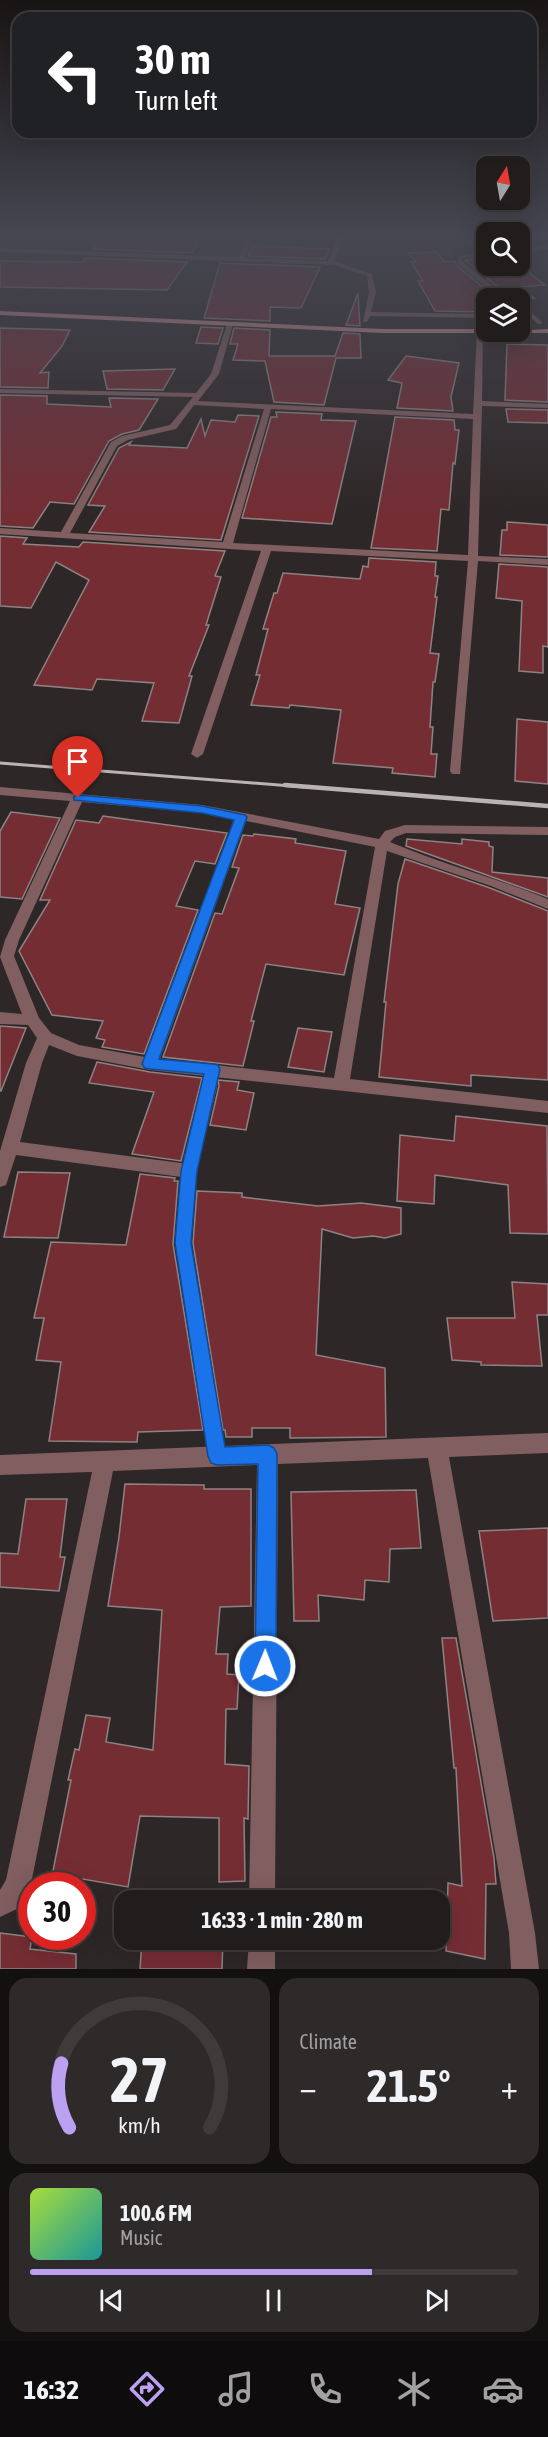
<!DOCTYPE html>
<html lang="en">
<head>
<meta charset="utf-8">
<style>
	:root { --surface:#221d1d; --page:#2e2a2a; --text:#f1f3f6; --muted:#a2a2a4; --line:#3f3b3b; --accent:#bca0f2 }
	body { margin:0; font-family:"Asap Condensed",sans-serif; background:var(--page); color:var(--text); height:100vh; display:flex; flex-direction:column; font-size:22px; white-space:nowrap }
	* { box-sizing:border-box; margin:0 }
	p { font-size:20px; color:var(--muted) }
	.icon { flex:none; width:33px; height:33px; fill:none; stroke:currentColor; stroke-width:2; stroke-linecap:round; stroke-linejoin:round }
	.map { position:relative; height:1969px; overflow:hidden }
	.details { display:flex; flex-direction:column; gap:9px; padding:9px; background:#131010; flex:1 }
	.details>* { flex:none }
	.hud { position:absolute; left:12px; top:12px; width:525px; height:126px; border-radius:18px; box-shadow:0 6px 24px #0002,0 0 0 2px var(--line); background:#202124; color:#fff; overflow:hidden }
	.needle { width:39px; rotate:11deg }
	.controls { position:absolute; left:476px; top:156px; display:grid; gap:12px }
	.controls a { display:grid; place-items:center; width:54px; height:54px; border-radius:12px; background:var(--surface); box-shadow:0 6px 24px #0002,0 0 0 2px var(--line); font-size:30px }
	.speed { position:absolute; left:18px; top:1872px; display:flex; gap:12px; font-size:30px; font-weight:700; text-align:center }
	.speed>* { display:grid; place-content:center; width:78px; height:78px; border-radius:50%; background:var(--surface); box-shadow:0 6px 24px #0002,0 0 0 2px var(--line); line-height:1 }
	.speed .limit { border:9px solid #d22; background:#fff; color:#111 }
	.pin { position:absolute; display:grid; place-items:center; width:51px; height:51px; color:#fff; margin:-62px -26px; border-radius:50% 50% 50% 0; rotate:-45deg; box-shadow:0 0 6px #0007 }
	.pin .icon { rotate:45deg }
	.me { position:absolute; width:66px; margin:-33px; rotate:1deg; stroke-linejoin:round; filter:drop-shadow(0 0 4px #0008) }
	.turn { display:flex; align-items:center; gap:21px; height:126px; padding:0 24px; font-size:27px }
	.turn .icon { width:78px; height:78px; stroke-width:2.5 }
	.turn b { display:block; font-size:42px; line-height:51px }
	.big { font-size:45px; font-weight:700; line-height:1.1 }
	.details .tile { flex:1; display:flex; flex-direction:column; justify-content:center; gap:9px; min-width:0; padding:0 21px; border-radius:18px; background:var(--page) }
	.details .dial { align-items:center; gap:0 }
	.dial svg { height:156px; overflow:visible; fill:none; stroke:var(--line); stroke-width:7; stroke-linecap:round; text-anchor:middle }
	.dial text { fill:var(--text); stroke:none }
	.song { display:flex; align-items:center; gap:18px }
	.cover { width:72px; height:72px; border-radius:9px; background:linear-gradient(135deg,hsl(80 70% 55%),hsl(180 70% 35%)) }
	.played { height:6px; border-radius:3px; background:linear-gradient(90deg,var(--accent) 70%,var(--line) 70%) }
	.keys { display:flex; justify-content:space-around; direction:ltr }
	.heat { display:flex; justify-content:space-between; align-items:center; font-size:33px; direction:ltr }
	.details .tiles { flex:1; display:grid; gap:9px; grid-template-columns:1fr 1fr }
	.tile:last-child { grid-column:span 2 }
	.trip { position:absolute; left:114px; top:1890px; width:336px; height:60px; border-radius:18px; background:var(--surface); box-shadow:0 6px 24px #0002,0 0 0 2px var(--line); font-weight:700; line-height:60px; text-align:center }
	.tabs { display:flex; height:96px; justify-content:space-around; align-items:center; background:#0e0c0c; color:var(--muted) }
	.tabs .icon { width:42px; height:42px }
	.tabs .on { color:var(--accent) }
	.tabs b { font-size:27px; color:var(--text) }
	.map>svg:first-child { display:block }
	.building { fill:#752d34; stroke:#8d8383; stroke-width:1.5 }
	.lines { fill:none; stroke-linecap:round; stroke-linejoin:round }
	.lane-far1 { stroke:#815e5f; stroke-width:11 }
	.lane { stroke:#815e5f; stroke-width:15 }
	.street { fill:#815e5f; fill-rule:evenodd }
	.primary { fill:#d99294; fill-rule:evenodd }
	.rail-far1 { stroke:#bab3b3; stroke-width:3 }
	.rail { stroke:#bab3b3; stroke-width:4.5 }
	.route { fill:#1a73e8; stroke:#114b97; stroke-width:1.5 }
</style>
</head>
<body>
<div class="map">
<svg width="548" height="1969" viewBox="0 0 548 1969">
	<rect width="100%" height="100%" fill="#2e2727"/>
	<!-- building -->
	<g class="building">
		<polygon points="98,240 148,242 150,240 200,241 192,253 92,249"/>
		<polygon points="252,246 330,249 325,259 248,256"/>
		<polygon points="436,252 445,262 455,261 456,265 483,287 504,298 486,298 486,312 435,311 418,281 423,281 411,262 416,262 408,253"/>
		<polygon points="86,258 187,262 167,290 0,287 0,261 82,262"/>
		<polygon points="486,258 486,266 519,265 545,285 520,287 534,298 517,298 495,285 465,260"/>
		<polygon points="220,263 320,267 301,308 270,307 270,321 204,318"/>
		<polygon points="358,293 360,326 346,325"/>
		<polygon points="201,327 223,328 218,344 196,343"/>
		<polygon points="0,328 70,330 62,346 40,373 49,372 48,388 0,387"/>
		<polygon points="234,328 270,330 269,356 335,356 343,333 360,334 361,358 336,358 324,405 274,402 265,361 233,360 238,344 230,344"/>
		<polygon points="507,344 548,345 548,402 505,400"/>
		<polygon points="406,356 459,363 451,397 453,411 397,408 402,383 388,380"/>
		<polygon points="175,369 163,390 107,389 103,371"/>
		<polygon points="0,395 47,396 47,404 111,407 109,398 158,399 139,430 122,434 109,441 74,504 50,502 33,528 0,526"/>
		<polygon points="506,409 548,410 548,423 508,422"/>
		<polygon points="276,412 322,414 321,420 356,421 332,524 242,518 271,417 277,417"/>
		<polygon points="238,415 259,416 221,540 89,532 105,506 88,505 119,448 131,442 129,445 187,448 201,419 205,436 211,420 235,422"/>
		<polygon points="395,417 454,420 455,430 459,430 455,464 453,463 449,510 441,509 437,551 371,548"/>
		<polygon points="507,522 548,525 548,557 500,555 502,530 507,530"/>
		<polygon points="0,536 27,538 23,544 79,547 83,542 225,551 215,576 221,577 206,625 209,625 189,676 192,676 179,723 142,721 154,683 97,679 92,690 34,685 89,580 56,562 31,608 0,606"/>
		<polygon points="369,558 436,562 435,576 438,576 435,597 437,597 430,653 439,654 435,682 433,682 430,727 433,727 431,754 437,754 435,777 392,773 393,768 333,763 341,710 290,705 289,708 251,705 260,675 256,675 268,629 263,629 274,593 277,593 283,573 360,579 363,566 368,567"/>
		<polygon points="499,564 548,567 548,647 543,646 543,673 519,671 522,601 496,598"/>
		<polygon points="517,719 548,722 548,784 515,781"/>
		<polygon points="11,812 60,818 22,899 0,897 0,831"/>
		<polygon points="103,816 227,833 215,864 195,861 176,906 198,910 144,1054 102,1047 105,1040 96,1038 103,1021 52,1015 19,951 50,900 40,900 76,820 99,823"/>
		<polygon points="254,834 296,839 295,843 346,851 335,904 360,908 344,975 266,964 251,1021 254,1021 243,1066 163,1057 215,913 222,914 239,868 232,867 243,835 253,836"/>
		<polygon points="407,839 462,844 462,839 489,842 489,846 493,847 492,872 548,878 548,897 406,846"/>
		<polygon points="405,859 490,888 548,911 548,1080 471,1075 471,1086 379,1077 386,1002 384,1002 398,884"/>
		<polygon points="0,1026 26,1028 1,1091 0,1091"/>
		<polygon points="298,1028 332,1032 324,1072 288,1067"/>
		<polygon points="97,1062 150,1072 202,1078 181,1161 132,1154 154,1092 89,1083"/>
		<polygon points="218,1080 239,1082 237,1090 254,1093 246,1130 210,1125 219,1086"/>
		<polygon points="456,1116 547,1126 548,1234 510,1233 508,1185 435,1175 434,1204 397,1201 400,1135 454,1141"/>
		<polygon points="18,1172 70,1173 58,1238 4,1237"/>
		<polygon points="140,1174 175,1178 174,1181 178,1181 173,1244 203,1430 138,1432 137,1442 49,1441 61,1362 36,1360 44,1318 34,1318 51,1242 126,1245"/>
		<polygon points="197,1191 242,1193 242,1197 318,1206 361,1203 401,1208 401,1234 385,1238 373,1236 353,1238 322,1229 316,1355 385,1368 386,1437 290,1438 290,1428 252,1428 252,1437 226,1437 225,1430 223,1430 193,1243"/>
		<polygon points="512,1282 548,1284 548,1315 537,1315 542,1366 481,1365 481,1362 452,1360 447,1318 515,1318"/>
		<polygon points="125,1484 204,1485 204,1489 251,1489 251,1606 220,1607 216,1654 228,1654 227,1674 239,1675 237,1709 226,1709 225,1764 249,1766 248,1819 244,1818 245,1881 219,1882 219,1818 140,1816 128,1887 83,1879 82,1886 50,1886 71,1780 68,1780 75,1749 79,1750 86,1715 110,1718 106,1742 153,1750 162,1610 108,1606 119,1537"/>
		<polygon points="416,1490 421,1548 390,1549 389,1582 365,1580 364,1600 318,1595 319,1621 294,1621 291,1492"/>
		<polygon points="26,1499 67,1499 60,1557 65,1557 59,1591 0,1587 0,1553 18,1554"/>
		<polygon points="548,1528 548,1618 493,1621 479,1531"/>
		<polygon points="442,1638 456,1638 494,1858 496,1884 486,1884 485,1959 446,1951 448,1883 462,1886 456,1768 454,1768"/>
		<polygon points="0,1933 32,1937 30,1949 76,1954 76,1969 0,1969"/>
		<polygon points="142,1940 223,1940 222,1969 140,1969"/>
	</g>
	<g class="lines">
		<!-- lane-far1 -->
		<polyline class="lane-far1" points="209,1085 213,1069"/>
		<!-- lane -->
		<polyline class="lane" points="210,1084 189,1171 183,1243 217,1456"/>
		<!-- street -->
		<g class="street">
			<polygon points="246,238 252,238 245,258 328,261 337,238 343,238 334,261 372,274 376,292 371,312 486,314 486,318 370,316 367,322 363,322 369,292 367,276 334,265 0,252 0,248 239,257"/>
			<path d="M462 238H469L486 248V256L463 258 462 261 494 287 515 298C493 298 473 276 457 263L458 256 484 252Z"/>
			<polygon points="548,245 548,249 519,252 519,248"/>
			<polygon points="519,301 542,322 542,324 538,324 519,307"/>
			<path d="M230 322 233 324 219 374 198 401 473 414 477 331 480 329 483 331 482 401 548 404V408L482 406 478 556 548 559V565L478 561 460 774H452L450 771 468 561 271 551 203 754 197 758 191 754 261 551 0 534V528L61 532 111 442 122 436 170 425 193 397 0 393V389L196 393 211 374 227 324ZM194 405 264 409 223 542 70 533 117 446 128 440 176 429ZM271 409 473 419 468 555 233 543Z"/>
			<path d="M0 787 202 805 379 839 385 831 405 825 548 827V835L406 833 395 837 390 842C442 864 496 878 548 899V909L491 886 387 851 350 1079 548 1101V1113L150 1070 77 1056 49 1045 42 1063 20 1142 189 1164 195 1166 198 1171 195 1176 189 1178 16 1155 6 1185 0 1187V1151L26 1063 37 1038 28 1025 0 1024V1012L22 1014 0 957 5 940 70 801 0 795ZM82 802 202 813 234 819 145 1057 79 1045 51 1033 39 1018 14 956 19 940ZM246 821 375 847 334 1078 160 1059Z"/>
			<polygon points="548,1433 548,1453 449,1457 535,1933 539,1969 511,1969 509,1933 428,1458 278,1464 275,1900 249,1900 257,1465 113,1471 31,1884 19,1908 0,1917 0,1890 6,1880 92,1472 0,1475 0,1455"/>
			<polygon points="249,1940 275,1940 275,1969 247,1969"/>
		</g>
		<!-- primary -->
		<polygon class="primary" points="0,311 383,329 486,329 486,332 548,329 548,333 383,333 0,315"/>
		<!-- rail-far1 -->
		<polyline class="rail-far1" points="0,763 304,787"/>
		<!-- rail -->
		<polyline class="rail" points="285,785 548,806"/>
	</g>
	<!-- sky -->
	<linearGradient id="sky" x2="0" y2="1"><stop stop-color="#191515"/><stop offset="0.46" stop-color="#464752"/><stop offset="1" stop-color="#464752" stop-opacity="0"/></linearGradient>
	<rect width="548" height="514" fill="url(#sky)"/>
	<!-- route -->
	<polygon class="route" points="78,795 202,806 245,815 247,817 159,1059 213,1064 218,1065 220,1069 197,1171 191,1243 225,1447 268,1445 274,1448 277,1454 276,1666 273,1673 265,1676 258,1673 255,1666 258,1464 217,1465 211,1463 208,1456 175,1243 181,1171 204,1074 150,1069 145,1068 142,1064 234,820 202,813 74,800 74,796"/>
</svg>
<div class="controls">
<a><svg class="needle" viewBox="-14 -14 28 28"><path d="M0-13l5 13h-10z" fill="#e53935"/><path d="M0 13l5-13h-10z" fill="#a2a2a4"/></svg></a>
<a><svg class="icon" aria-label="search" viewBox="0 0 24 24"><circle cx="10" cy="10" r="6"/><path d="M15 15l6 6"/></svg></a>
<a><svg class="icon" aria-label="layers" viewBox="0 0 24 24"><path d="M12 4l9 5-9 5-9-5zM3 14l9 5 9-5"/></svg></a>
</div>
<div class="speed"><div class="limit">30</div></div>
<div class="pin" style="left:78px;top:798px;background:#d93025"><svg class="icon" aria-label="arrive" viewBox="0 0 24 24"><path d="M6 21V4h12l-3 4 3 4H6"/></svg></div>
<svg class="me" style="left:265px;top:1666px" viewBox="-20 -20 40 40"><circle r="17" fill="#1a73e8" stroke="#fff" stroke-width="3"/><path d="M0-11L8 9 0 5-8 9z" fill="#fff"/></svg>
<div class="trip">16:33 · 1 min · 280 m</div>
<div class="hud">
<div class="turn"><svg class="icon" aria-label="left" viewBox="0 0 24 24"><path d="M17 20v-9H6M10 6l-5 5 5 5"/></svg><div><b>30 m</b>Turn left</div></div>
</div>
</div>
<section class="details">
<div class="tiles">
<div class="tile dial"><svg viewBox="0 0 100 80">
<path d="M14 69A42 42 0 1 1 86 69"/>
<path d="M14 69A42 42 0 0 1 10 36" stroke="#bca0f2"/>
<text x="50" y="56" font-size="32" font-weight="700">27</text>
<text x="50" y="72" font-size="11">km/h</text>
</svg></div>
<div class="tile"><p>Climate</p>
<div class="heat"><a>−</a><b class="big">21.5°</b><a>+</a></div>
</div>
<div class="tile">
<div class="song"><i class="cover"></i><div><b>100.6 FM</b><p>Music</p></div></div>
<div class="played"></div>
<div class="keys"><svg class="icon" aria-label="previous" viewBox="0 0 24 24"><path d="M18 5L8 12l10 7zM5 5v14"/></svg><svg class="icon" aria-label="pause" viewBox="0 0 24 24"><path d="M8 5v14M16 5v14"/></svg><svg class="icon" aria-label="next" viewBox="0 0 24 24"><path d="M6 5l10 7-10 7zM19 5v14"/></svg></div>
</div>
</div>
</section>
<nav class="tabs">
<b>16:32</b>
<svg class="icon on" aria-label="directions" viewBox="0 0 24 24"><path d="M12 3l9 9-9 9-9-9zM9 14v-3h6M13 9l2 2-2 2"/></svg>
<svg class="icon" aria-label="music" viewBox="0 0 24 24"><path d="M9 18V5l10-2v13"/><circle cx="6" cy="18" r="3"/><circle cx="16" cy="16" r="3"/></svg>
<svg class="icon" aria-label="phone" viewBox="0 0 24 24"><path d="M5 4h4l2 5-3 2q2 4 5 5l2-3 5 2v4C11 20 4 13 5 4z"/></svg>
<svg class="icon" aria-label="climate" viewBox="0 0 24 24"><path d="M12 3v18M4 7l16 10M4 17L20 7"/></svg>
<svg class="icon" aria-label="car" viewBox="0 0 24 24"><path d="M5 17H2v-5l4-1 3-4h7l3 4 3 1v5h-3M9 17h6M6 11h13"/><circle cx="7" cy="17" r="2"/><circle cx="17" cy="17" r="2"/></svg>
</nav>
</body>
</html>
